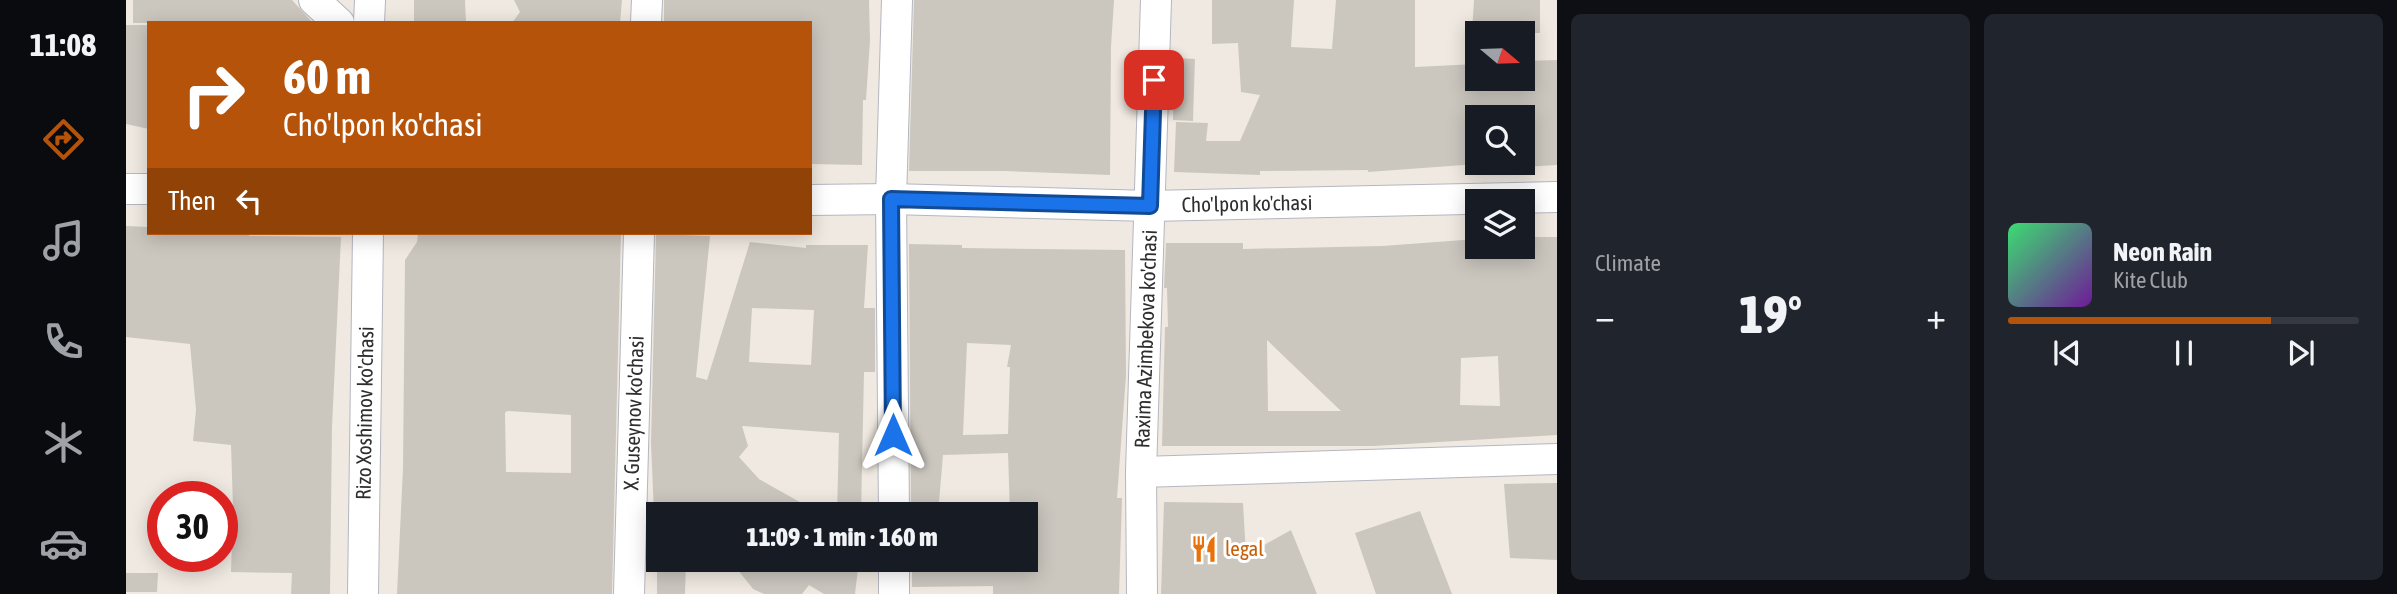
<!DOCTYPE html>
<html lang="en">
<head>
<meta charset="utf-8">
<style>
	:root { --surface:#171b24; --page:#20242c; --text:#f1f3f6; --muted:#9ea1a6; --line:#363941; --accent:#b45309 }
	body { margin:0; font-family:"Asap Condensed",sans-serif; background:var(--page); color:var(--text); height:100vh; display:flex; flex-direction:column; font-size:26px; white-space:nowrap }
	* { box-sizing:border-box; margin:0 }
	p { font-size:23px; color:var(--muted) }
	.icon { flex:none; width:38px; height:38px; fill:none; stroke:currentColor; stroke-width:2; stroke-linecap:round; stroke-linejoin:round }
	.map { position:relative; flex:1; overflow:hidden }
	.panel { display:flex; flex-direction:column; gap:14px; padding:14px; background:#0d0f14; width:840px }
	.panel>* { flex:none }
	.top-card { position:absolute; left:21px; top:21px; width:665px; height:214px; border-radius:0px; box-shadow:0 4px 18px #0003; background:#b45309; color:#fff; overflow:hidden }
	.needle { width:46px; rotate:109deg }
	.tools { position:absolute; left:1339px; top:21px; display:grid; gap:14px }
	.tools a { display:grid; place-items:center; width:70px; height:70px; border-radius:0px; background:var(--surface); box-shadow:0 4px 18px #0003; font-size:35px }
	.speed { position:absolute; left:21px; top:481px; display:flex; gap:14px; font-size:35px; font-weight:700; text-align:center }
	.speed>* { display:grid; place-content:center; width:91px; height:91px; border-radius:50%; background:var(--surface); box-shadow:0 4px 18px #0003; line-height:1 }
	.speed .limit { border:10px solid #d22; background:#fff; color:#111 }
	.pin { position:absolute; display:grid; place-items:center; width:60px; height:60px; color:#fff; margin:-30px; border-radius:14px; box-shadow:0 4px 10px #0006 }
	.me { position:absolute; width:77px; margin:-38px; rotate:0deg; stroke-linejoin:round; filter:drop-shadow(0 0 5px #0008) }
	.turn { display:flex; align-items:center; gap:24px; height:147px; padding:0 21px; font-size:32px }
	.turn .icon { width:91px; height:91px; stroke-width:2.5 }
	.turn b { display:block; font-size:49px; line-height:60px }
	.then { display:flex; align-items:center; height:66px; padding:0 21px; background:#0003; gap:14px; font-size:26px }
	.big { font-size:52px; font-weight:800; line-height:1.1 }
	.panel .card { flex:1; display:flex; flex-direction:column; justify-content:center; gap:10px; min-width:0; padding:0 24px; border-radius:10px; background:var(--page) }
	.song { display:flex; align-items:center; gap:21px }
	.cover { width:84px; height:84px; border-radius:10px; background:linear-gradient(135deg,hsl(140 70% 55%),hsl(280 70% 35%)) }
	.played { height:7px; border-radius:4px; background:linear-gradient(90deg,var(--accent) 75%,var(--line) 75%) }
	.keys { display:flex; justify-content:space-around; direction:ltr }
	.heat { display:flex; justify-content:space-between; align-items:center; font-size:38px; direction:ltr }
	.panel .tiles { flex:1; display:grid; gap:14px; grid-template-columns:repeat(2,1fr) }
	.trip { position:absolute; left:520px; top:502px; width:392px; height:70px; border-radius:0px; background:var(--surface); box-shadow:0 4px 18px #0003; font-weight:800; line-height:70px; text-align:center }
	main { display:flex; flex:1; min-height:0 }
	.menu { display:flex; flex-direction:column; width:126px; justify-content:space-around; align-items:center; background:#090b0e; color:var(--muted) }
	.menu .icon { width:49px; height:49px }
	.menu .active { color:var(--accent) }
	.menu b { font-size:32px; color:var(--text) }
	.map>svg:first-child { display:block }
	.building { fill:#cbc7bf; fill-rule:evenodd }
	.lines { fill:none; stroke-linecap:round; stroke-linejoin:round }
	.minor-casing { stroke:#b4b7c1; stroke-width:32 }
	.minor { stroke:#fff; stroke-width:30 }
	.route-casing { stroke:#114b97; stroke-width:18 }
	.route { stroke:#1a73e8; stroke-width:12 }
	.labels { text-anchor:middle; stroke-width:6; stroke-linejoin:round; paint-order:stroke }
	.street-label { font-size:21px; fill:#2e2e2e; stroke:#fff }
	.food-label { font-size:21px; fill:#c56008; stroke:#fff; text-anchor:start }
</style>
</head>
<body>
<main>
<nav class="menu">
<b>11:08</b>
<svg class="icon active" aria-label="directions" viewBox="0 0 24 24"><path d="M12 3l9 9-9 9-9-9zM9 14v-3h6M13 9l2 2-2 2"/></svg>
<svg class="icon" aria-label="music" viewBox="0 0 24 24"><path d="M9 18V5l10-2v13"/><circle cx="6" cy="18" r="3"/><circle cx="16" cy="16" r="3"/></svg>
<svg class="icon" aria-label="phone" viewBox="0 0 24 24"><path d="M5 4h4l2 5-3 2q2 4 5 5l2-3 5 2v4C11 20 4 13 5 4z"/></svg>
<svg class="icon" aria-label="climate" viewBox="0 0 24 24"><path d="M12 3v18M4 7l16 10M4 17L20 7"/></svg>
<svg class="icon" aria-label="car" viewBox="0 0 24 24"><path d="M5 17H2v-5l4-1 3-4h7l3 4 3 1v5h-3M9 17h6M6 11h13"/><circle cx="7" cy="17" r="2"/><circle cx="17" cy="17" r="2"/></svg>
</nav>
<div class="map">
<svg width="1431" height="594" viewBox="0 0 1431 594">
	<rect width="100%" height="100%" fill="#efe9e1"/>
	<!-- building -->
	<g class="building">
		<polygon points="7,0 166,0 187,23 7,23"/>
		<polygon points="288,0 339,0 340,23 288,23"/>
		<polygon points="388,0 496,0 494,23 386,23 394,12"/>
		<polygon points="538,0 743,0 744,40 740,100 737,100 736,165 684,164 684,23 538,23"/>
		<polygon points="788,0 988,0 985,47 984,175 879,171 783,171"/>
		<polygon points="1086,0 1168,0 1165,47 1206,49 1210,0 1289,0 1289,67 1351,64 1351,79 1396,79 1396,61 1431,60 1431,165 1396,167 1396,117 1351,117 1351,164 1242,172 1242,170 1134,171 1134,175 1048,172 1050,122 1082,123 1080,141 1114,141 1134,95 1115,92 1112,43 1086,44"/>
		<polygon points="1348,0 1414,0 1414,33 1346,33"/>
		<polygon points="0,25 23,25 23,129 0,124"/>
		<polygon points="1049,58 1069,59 1067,121 1047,120"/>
		<polygon points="0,226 23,227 23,233 123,233 123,236 215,237 206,427 204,594 165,594 166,573 105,572 107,508 105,445 67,441 70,410 64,344 0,337"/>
		<path d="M292 233H495L486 594H271L277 468 279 260 291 242ZM381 411 445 415V473L380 472 379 413Z"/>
		<path d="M530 234 584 236 570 377 581 380 624 242 680 248V245H742L738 308H749V372H738L735 514H711L713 433 616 426 622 446 613 457 633 479 695 514H628L632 509 571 505 572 514H528L525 443ZM626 308 688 310 685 365 623 362Z"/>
		<path d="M1396 237H1431V435L1248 446H1036L1039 327H1042L1041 288H1038L1040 243H1117V249L1256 246 1351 239V247H1396ZM1141 340 1215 411H1142ZM1372 356 1374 406 1334 405 1335 358Z"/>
		<path d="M783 244 836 245V248L999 250 1000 375 991 498H996L993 594H867V586L786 587V560H900V514H884L882 453 817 455 812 514H785ZM841 343 885 345 881 367H884L882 434 837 435Z"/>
		<polygon points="1431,483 1431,560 1384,558 1378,484"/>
		<polygon points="1038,502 1117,503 1120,555 1165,530 1191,594 1035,594"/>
		<polygon points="1294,511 1326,594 1250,594 1229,533"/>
		<polygon points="531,560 560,560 559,594 531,594"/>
		<polygon points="604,560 733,560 729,594 698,594 683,585 676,594 638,594 627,589"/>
		<polygon points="0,573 32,573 31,592 0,592"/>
	</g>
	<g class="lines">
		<defs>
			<g id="minor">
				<polyline points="188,0 213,23"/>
				<polyline points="243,23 244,0"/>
				<polyline points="520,23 521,0"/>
				<polyline points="0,189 23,189"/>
				<polyline points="684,200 765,199 1024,206 1431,197"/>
				<polyline points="1015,472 1431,459"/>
				<polyline points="768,514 765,199 771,0"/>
				<polyline points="768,560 768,594"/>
				<polyline points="237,594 242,233"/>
				<polyline points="503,594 513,233"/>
				<polyline points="1016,594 1015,472 1030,0"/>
			</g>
		</defs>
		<!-- minor casing -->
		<use href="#minor" class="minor-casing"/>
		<!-- minor -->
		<use href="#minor" class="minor"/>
	</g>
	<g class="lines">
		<defs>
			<polyline id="route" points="767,435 765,199 1024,206 1028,80"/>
		</defs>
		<!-- route casing -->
		<use href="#route" class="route-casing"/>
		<!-- route -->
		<use href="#route" class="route"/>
	</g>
	<!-- icons -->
	<defs>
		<symbol id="restaurant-bare" viewBox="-9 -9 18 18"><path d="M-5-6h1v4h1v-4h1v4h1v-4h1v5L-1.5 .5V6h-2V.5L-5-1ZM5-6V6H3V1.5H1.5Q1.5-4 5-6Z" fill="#e8710a" stroke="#fff" stroke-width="2.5" paint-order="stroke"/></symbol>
	</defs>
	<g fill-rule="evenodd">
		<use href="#restaurant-bare" x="1059" y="530" width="38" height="38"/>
	</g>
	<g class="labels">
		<!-- street labels -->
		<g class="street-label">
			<text transform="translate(1121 204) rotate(-1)" y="7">Cho'lpon ko'chasi</text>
			<text transform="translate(1020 339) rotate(-88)" y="7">Raxima Azimbekova ko'chasi</text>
			<text transform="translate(239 413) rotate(-89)" y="7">Rizo Xoshimov ko'chasi</text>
			<text transform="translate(508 413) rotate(-88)" y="7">X. Guseynov ko'chasi</text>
		</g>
		<!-- food labels -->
		<g class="food-label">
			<text x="1099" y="556">legal</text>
		</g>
	</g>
</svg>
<div class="tools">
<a><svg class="needle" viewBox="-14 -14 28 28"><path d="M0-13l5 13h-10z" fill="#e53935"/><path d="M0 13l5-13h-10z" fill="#9ea1a6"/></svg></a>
<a><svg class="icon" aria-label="search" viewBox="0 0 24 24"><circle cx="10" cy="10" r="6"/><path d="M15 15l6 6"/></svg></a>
<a><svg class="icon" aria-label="layers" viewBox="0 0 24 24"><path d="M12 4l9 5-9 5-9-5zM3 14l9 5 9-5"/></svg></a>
</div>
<div class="speed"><div class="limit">30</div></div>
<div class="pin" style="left:1028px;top:80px;background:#d93025"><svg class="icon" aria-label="arrive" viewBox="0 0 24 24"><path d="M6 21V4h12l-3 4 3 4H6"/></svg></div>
<svg class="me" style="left:767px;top:435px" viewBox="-20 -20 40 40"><path d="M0-17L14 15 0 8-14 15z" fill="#1a73e8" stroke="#fff" stroke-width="4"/></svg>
<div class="trip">11:09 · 1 min · 160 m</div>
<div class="top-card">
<div class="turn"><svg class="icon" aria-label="right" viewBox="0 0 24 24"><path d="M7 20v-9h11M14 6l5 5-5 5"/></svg><div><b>60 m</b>Cho'lpon ko'chasi</div></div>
<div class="then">Then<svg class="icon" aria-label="left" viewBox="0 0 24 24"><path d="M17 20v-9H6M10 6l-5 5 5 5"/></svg></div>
</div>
</div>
<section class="panel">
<div class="tiles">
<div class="card"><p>Climate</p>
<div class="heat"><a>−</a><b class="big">19°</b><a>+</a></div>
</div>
<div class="card">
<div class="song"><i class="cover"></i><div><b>Neon Rain</b><p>Kite Club</p></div></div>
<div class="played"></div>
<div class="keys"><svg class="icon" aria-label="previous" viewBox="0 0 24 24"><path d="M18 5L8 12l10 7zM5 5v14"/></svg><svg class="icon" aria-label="pause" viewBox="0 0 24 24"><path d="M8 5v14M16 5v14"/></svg><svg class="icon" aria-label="next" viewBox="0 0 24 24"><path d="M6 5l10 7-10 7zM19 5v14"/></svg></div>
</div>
</div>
</section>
</main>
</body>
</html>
